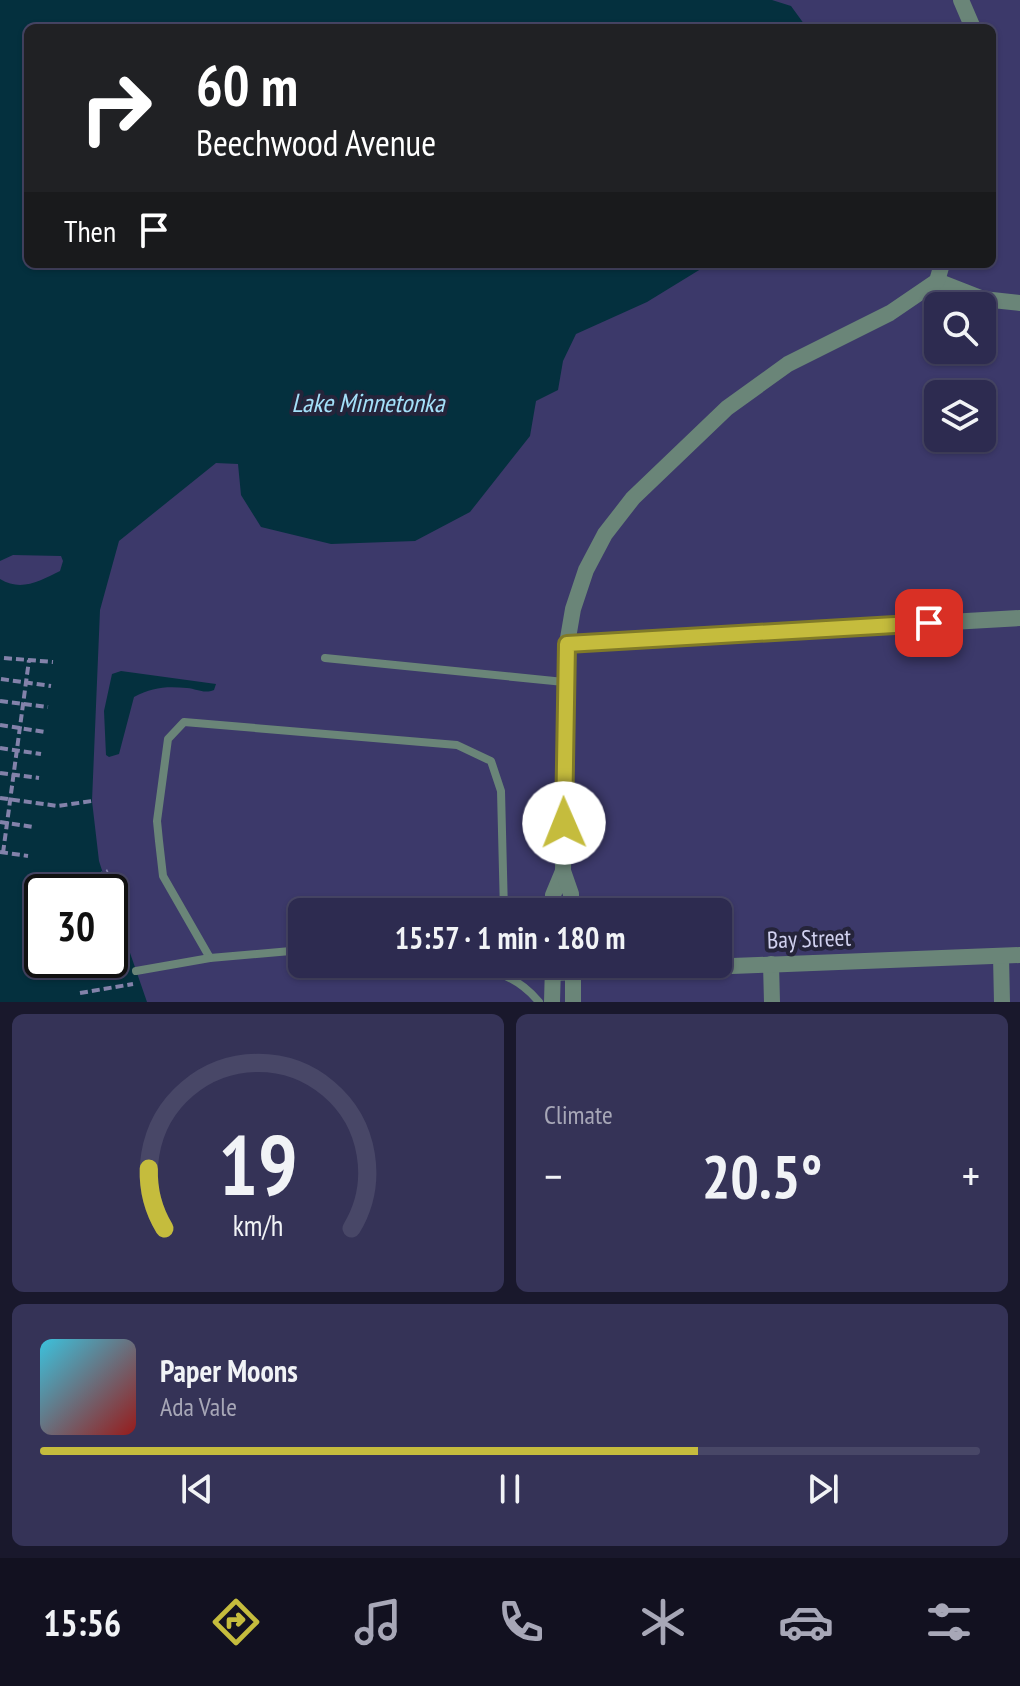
<!DOCTYPE html>
<html lang="en">
<head>
<meta charset="utf-8">
<style>
	:root { --surface:#2d2b50; --page:#353357; --text:#f1f3f6; --muted:#a7a7b7; --line:#484767; --accent:#c5bc3d }
	body { margin:0; font-family:"PT Sans Narrow",sans-serif; background:var(--page); color:var(--text); height:100vh; display:flex; flex-direction:column; font-size:30px; white-space:nowrap }
	* { box-sizing:border-box; margin:0 }
	p { font-size:26px; color:var(--muted) }
	.icon { flex:none; width:44px; height:44px; fill:none; stroke:currentColor; stroke-width:2; stroke-linecap:round; stroke-linejoin:round }
	.map { position:relative; height:1002px; overflow:hidden }
	.details { display:flex; flex-direction:column; gap:12px; padding:12px; background:#19182c; flex:1 }
	.details>* { flex:none }
	.hud { position:absolute; left:24px; top:24px; width:972px; height:244px; border-radius:12px; box-shadow:0 2px 6px #0004,0 0 0 2px var(--line); background:#202124; color:#fff; overflow:hidden }
	.buttons { position:absolute; left:924px; top:292px; display:grid; gap:16px }
	.buttons a { display:grid; place-items:center; width:72px; height:72px; border-radius:12px; background:var(--surface); box-shadow:0 2px 6px #0004,0 0 0 2px var(--line); font-size:40px }
	.speed { position:absolute; left:24px; top:874px; display:flex; gap:16px; font-size:40px; font-weight:700; text-align:center }
	.speed>* { display:grid; place-content:center; width:104px; height:104px; border-radius:50%; background:var(--surface); box-shadow:0 2px 6px #0004,0 0 0 2px var(--line); line-height:1 }
	.speed .limit { border:4px solid #111; border-radius:12px; background:#fff; color:#111 }
	.pin { position:absolute; display:grid; place-items:center; width:68px; height:68px; color:#fff; margin:-34px; border-radius:16px; box-shadow:0 4px 12px #0006 }
	.me { position:absolute; width:88px; margin:-44px; rotate:359deg; stroke-linejoin:round; filter:drop-shadow(0 0 6px #0008) }
	.turn { display:flex; align-items:center; gap:28px; height:168px; padding:0 40px; font-size:36px }
	.turn .icon { width:104px; height:104px; stroke-width:2.5 }
	.turn b { display:block; font-size:56px; line-height:68px }
	.then { display:flex; align-items:center; height:76px; padding:0 40px; background:#0003; gap:16px; font-size:30px }
	.big { font-size:60px; font-weight:600; line-height:1.1 }
	.details .tile { flex:1; display:flex; flex-direction:column; justify-content:center; gap:12px; min-width:0; padding:0 28px; border-radius:12px; background:var(--page) }
	.details .dial { align-items:center; gap:0 }
	.dial svg { height:208px; overflow:visible; fill:none; stroke:var(--line); stroke-width:7; stroke-linecap:round; text-anchor:middle }
	.dial text { fill:var(--text); stroke:none }
	.song { display:flex; align-items:center; gap:24px }
	.cover { width:96px; height:96px; border-radius:12px; background:linear-gradient(135deg,hsl(190 70% 55%),hsl(0 70% 35%)) }
	.played { height:8px; border-radius:4px; background:linear-gradient(90deg,var(--accent) 70%,var(--line) 70%) }
	.keys { display:flex; justify-content:space-around; direction:ltr }
	.heat { display:flex; justify-content:space-between; align-items:center; font-size:44px; direction:ltr }
	.details .tiles { flex:1; display:grid; gap:12px; grid-template-columns:1fr 1fr }
	.tile:last-child { grid-column:span 2 }
	.trip { position:absolute; left:288px; top:898px; width:444px; height:80px; border-radius:12px; background:var(--surface); box-shadow:0 2px 6px #0004,0 0 0 2px var(--line); font-weight:600; line-height:80px; text-align:center }
	.menu { display:flex; height:128px; justify-content:space-around; align-items:center; background:#121120; color:var(--muted) }
	.menu .icon { width:56px; height:56px }
	.menu .selected { color:var(--accent) }
	.menu b { font-size:36px; color:var(--text) }
	.map>svg:first-child { display:block }
	.water { fill:#04303e }
	.lines { fill:none; stroke-linecap:round; stroke-linejoin:round }
	.path { stroke:#8382aa; stroke-width:4; stroke-dasharray:8 4; stroke-linecap:butt }
	.lane { stroke:#6a8578; stroke-width:8 }
	.street { stroke:#6a8578; stroke-width:16 }
	.route-casing { stroke:#807a28; stroke-width:20 }
	.route { stroke:#c5bc3d; stroke-width:14 }
	.labels { text-anchor:middle; stroke-width:8; stroke-linejoin:round; paint-order:stroke }
	.street-label { font-size:24px; fill:#d1d1ef; stroke:#25243a }
	.water-label { font-size:26px; font-style:italic; fill:#a4e0f9; stroke:#25243a }
</style>
</head>
<body>
<div class="map">
<svg width="1020" height="1002" viewBox="0 0 1020 1002">
	<rect width="100%" height="100%" fill="#3c396a"/>
	<!-- water -->
	<g class="water">
		<path d="M0 0H772L791 6 807 28H28V264H709L647 302 576 334 563 361 558 390 536 401 530 436 470 512 415 541 331 544 261 527 241 495 238 464 216 463 119 541 100 610 92 801 99 861 109 892H42V960H110V895L147 1002H0V579C21 592 40 581 60 571L63 561 61 556 13 555 0 561Z"/>
		<path d="M121 671 216 684 214 690C204 694 197 689 187 688 167 686 152 687 134 697L119 754 109 757 106 755 104 711 112 674Z"/>
	</g>
	<g class="lines">
		<!-- path -->
		<g class="path">
			<polyline points="4,658 53,662"/>
			<polyline points="1,679 51,686"/>
			<polyline points="0,701 48,707"/>
			<polyline points="0,725 45,732"/>
			<polyline points="0,748 41,754"/>
			<polyline points="0,773 39,778"/>
			<polyline points="0,798 58,806 92,801"/>
			<polyline points="0,822 33,827"/>
			<polyline points="0,852 28,856"/>
			<polyline points="3,853 29,660"/>
			<polyline points="63,892 108,871"/>
			<polyline points="110,905 121,901"/>
			<polyline points="110,947 131,944"/>
			<polyline points="80,993 133,984"/>
		</g>
		<!-- lane -->
		<g class="lane">
			<polyline points="325,658 564,682"/>
			<polyline points="302,950 210,958 163,876 159,841 157,821 168,739 184,722 457,745 491,761 501,791 504,912"/>
			<path d="M462 964C493 969 519 977 539 1002"/>
			<polyline points="536,964 552,973"/>
			<polyline points="136,971 210,958"/>
		</g>
		<!-- street -->
		<g class="street">
			<polyline points="961,0 973,28"/>
			<polyline points="937,281 983,299 1020,303"/>
			<polyline points="567,644 1020,618"/>
			<polyline points="553,912 553,895 563,871"/>
			<polyline points="571,912 571,894 563,871 567,644 573,609 586,570 605,534 633,498 727,408 788,364 890,313 937,281 942,264"/>
			<polyline points="1001,956 1002,1002"/>
			<polyline points="573,964 573,1002"/>
			<polyline points="771,964 772,1002"/>
			<polyline points="553,973 1020,955"/>
			<polyline points="552,1002 553,966"/>
		</g>
	</g>
	<g class="lines">
		<defs>
			<polyline id="route" points="564,823 567,644 929,623"/>
		</defs>
		<!-- route casing -->
		<use href="#route" class="route-casing"/>
		<!-- route -->
		<use href="#route" class="route"/>
	</g>
	<g class="labels">
		<!-- street labels -->
		<g class="street-label">
			<text transform="translate(809 939) rotate(-2)" y="8">Bay Street</text>
		</g>
		<!-- water labels -->
		<g class="water-label">
			<text x="368" y="412">Lake Minnetonka</text>
		</g>
	</g>
</svg>
<div class="buttons">
<a><svg class="icon" aria-label="search" viewBox="0 0 24 24"><circle cx="10" cy="10" r="6"/><path d="M15 15l6 6"/></svg></a>
<a><svg class="icon" aria-label="layers" viewBox="0 0 24 24"><path d="M12 4l9 5-9 5-9-5zM3 14l9 5 9-5"/></svg></a>
</div>
<div class="speed"><div class="limit">30</div></div>
<div class="pin" style="left:929px;top:623px;background:#d93025"><svg class="icon" aria-label="arrive" viewBox="0 0 24 24"><path d="M6 21V4h12l-3 4 3 4H6"/></svg></div>
<svg class="me" style="left:564px;top:823px" viewBox="-20 -20 40 40"><circle r="19" fill="#fff"/><path d="M0-13L10 11 0 6-10 11z" fill="#c5bc3d"/></svg>
<div class="trip">15:57 · 1 min · 180 m</div>
<div class="hud">
<div class="turn"><svg class="icon" aria-label="right" viewBox="0 0 24 24"><path d="M7 20v-9h11M14 6l5 5-5 5"/></svg><div><b>60 m</b>Beechwood Avenue</div></div>
<div class="then">Then<svg class="icon" aria-label="arrive" viewBox="0 0 24 24"><path d="M6 21V4h12l-3 4 3 4H6"/></svg></div>
</div>
</div>
<section class="details">
<div class="tiles">
<div class="tile dial"><svg viewBox="0 0 100 80">
<path d="M14 69A42 42 0 1 1 86 69"/>
<path d="M14 69A42 42 0 0 1 8 46" stroke="#c5bc3d"/>
<text x="50" y="56" font-size="32" font-weight="700">19</text>
<text x="50" y="72" font-size="11">km/h</text>
</svg></div>
<div class="tile"><p>Climate</p>
<div class="heat"><a>−</a><b class="big">20.5°</b><a>+</a></div>
</div>
<div class="tile">
<div class="song"><i class="cover"></i><div><b>Paper Moons</b><p>Ada Vale</p></div></div>
<div class="played"></div>
<div class="keys"><svg class="icon" aria-label="previous" viewBox="0 0 24 24"><path d="M18 5L8 12l10 7zM5 5v14"/></svg><svg class="icon" aria-label="pause" viewBox="0 0 24 24"><path d="M8 5v14M16 5v14"/></svg><svg class="icon" aria-label="next" viewBox="0 0 24 24"><path d="M6 5l10 7-10 7zM19 5v14"/></svg></div>
</div>
</div>
</section>
<nav class="menu">
<b>15:56</b>
<svg class="icon selected" aria-label="directions" viewBox="0 0 24 24"><path d="M12 3l9 9-9 9-9-9zM9 14v-3h6M13 9l2 2-2 2"/></svg>
<svg class="icon" aria-label="music" viewBox="0 0 24 24"><path d="M9 18V5l10-2v13"/><circle cx="6" cy="18" r="3"/><circle cx="16" cy="16" r="3"/></svg>
<svg class="icon" aria-label="phone" viewBox="0 0 24 24"><path d="M5 4h4l2 5-3 2q2 4 5 5l2-3 5 2v4C11 20 4 13 5 4z"/></svg>
<svg class="icon" aria-label="climate" viewBox="0 0 24 24"><path d="M12 3v18M4 7l16 10M4 17L20 7"/></svg>
<svg class="icon" aria-label="car" viewBox="0 0 24 24"><path d="M5 17H2v-5l4-1 3-4h7l3 4 3 1v5h-3M9 17h6M6 11h13"/><circle cx="7" cy="17" r="2"/><circle cx="17" cy="17" r="2"/></svg>
<svg class="icon" aria-label="filters" viewBox="0 0 24 24"><path d="M4 7h16M4 17h16"/><circle cx="9" cy="7" r="2"/><circle cx="15" cy="17" r="2"/></svg>
</nav>
</body>
</html>
